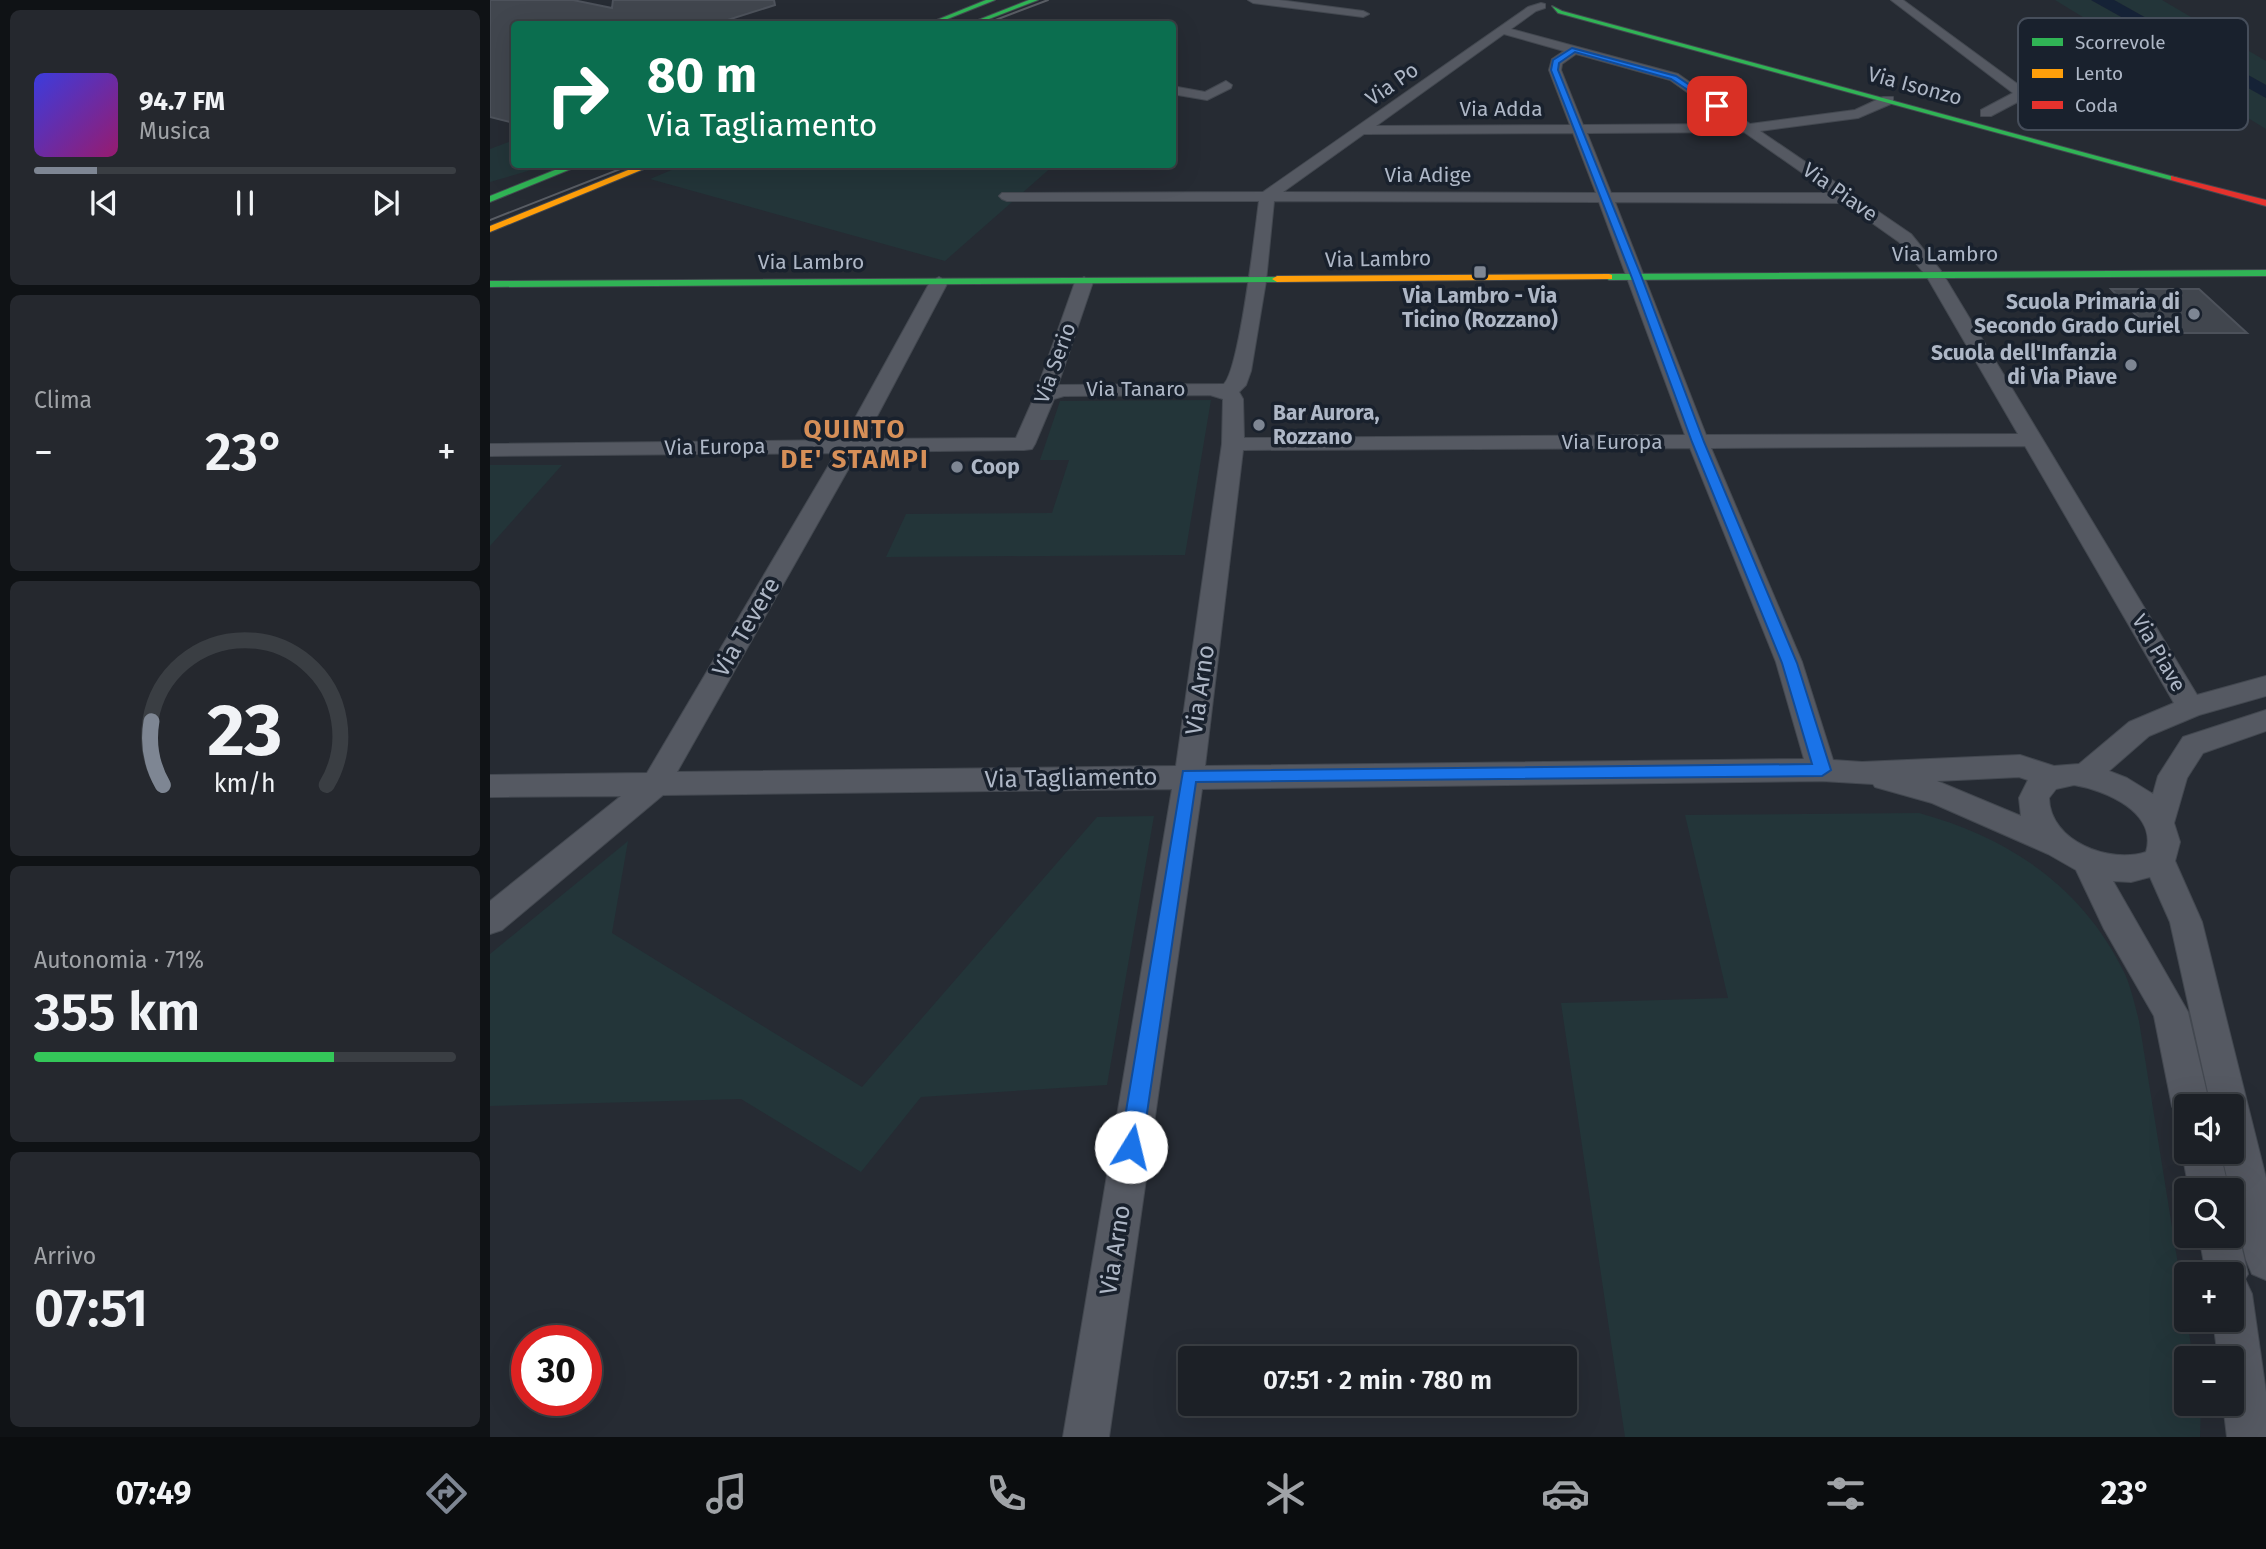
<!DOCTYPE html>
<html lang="it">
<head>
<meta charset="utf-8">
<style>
	:root { --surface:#1c2026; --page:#25282e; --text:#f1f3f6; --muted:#a0a3a7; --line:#3a3e43; --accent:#7e8693 }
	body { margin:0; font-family:"Fira Sans",sans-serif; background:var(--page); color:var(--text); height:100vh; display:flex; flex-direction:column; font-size:26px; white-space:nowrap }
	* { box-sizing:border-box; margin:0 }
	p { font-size:23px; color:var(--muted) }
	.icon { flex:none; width:38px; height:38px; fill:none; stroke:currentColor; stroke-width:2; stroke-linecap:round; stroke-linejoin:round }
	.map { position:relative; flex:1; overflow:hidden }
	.details { display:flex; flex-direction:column; gap:10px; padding:10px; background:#0f1215; width:490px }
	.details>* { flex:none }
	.banner { position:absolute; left:21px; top:21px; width:665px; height:147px; border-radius:7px; box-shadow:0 7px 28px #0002,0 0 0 2px var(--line); background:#0b6e4f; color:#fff; overflow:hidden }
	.buttons { position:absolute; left:1684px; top:1094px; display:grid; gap:14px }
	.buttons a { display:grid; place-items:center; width:70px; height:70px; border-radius:7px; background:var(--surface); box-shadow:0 7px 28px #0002,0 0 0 2px var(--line); font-size:35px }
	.speed { position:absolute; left:21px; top:1325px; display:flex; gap:14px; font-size:35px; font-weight:700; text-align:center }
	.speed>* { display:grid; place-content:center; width:91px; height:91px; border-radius:50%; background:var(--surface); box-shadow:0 7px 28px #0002,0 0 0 2px var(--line); line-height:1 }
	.speed .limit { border:10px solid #d22; background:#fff; color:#111 }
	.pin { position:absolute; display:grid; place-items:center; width:60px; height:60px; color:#fff; margin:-30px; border-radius:14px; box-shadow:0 4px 10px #0006 }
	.me { position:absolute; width:77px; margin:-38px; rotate:9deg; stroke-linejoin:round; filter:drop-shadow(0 0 5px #0008) }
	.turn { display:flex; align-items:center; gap:24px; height:147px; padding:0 21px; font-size:32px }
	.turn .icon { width:91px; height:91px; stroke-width:2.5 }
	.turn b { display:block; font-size:49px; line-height:60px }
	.big { font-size:52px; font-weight:600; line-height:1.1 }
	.details .tile { flex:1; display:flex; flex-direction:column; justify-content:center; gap:10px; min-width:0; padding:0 24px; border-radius:10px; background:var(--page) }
	.details .dial { align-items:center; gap:0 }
	.dial svg { height:182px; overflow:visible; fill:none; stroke:var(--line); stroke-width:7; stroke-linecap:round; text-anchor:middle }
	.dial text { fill:var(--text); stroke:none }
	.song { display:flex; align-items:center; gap:21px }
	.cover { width:84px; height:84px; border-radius:10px; background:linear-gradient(135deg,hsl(240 70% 55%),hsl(320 70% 35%)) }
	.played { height:7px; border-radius:4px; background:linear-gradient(90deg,var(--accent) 15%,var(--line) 15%) }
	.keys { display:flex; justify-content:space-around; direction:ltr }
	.heat { display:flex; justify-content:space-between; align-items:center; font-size:38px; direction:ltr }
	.charge { height:10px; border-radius:5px; background:linear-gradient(90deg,#34c759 71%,var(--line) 0) }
	.trip { position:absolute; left:688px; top:1346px; width:399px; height:70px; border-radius:7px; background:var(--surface); box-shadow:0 7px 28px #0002,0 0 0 2px var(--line); font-weight:600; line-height:70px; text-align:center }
	.tab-bar { display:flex; height:112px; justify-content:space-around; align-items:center; background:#0b0d0f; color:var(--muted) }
	.tab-bar .icon { width:49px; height:49px }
	.tab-bar .current { color:var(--accent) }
	.tab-bar b { font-size:32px; color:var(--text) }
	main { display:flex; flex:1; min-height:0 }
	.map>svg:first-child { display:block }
	.green { fill:#233539 }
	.water { fill:#152236 }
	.building { fill:#41464e; stroke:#4d525b; stroke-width:2 }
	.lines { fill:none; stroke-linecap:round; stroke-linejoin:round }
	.street-casing { stroke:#434850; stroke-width:2 }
	.fast-casing { stroke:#434850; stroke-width:2 }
	.slow-casing { stroke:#434850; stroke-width:2 }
	.jam-casing { stroke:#434850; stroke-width:2 }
	.street { fill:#555962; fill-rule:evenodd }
	.fast { fill:#30b455; fill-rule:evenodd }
	.slow { fill:#ff9f0a; fill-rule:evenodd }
	.jam { fill:#e5322d; fill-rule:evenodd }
	.tram { stroke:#595d64; stroke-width:2 }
	.route { fill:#1a73e8; stroke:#114b97; stroke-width:2 }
	.poi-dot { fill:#7e8693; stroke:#19212d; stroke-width:2.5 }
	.labels { text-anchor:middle; stroke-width:7; stroke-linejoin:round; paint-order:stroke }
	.far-street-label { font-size:21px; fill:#aeb7c6; stroke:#19212d }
	.far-poi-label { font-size:21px; font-weight:bold; fill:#aeb7c6; stroke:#19212d; text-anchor:end }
	.street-label { font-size:24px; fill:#aeb7c6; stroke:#19212d }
	.far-district-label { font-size:26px; font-weight:bold; letter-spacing:2px; fill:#d68f58; stroke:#19212d }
	.key { fill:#19212d; stroke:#464e5b; stroke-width:2 }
	.key-label { font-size:19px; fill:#aeb7c6 }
</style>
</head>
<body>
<main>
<section class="details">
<div class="tile">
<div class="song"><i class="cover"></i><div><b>94.7 FM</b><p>Musica</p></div></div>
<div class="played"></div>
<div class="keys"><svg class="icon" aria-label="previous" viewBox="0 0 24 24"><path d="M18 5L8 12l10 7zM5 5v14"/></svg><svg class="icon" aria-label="pause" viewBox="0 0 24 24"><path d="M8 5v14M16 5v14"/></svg><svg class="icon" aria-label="next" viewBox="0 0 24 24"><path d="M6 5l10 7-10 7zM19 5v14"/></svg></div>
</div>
<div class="tile"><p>Clima</p>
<div class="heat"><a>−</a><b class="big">23°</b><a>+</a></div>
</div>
<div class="tile dial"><svg viewBox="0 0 100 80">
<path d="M14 69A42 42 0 1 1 86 69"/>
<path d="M14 69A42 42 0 0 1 9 41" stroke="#7e8693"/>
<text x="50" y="56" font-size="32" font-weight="700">23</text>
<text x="50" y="72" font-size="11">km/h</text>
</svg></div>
<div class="tile"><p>Autonomia · 71%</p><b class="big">355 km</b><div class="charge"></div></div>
<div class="tile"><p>Arrivo</p><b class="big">07:51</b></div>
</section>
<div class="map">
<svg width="1776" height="1437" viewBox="0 0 1776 1437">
	<rect width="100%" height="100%" fill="#262b33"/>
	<!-- green -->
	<g class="green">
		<polygon points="1565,0 1601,0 1776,98 1776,129"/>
		<polygon points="1624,0 1672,0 1776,61 1776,85"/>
		<polygon points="24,140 24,164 58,165 0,182 0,149"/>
		<polygon points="196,164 560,164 564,165 455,261 160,179"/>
		<polygon points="721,400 695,555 396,557 416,514 562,513 579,460 550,460 570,401"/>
		<polygon points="0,465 72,465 0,546"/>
		<path d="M1429 813C1520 838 1593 887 1635 974 1641 988 1645 1005 1649 1021L1703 1358H1696V1404H1711L1710 1437H1135L1071 1003 1238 998 1195 815Z"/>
		<polygon points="664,816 617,1085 431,1097 371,1172 251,1099 0,1106 0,954 138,841 122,933 372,1087 607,817"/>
	</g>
	<!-- water -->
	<polygon class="water" points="1601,0 1624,0 1776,85 1776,98"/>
	<!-- building -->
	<g class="building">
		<polygon points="0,0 83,0 122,8 123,0 284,0 285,5 225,24 24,24 24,123 0,117"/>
		<polygon points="1621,289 1709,289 1757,333 1663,333"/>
	</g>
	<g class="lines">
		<defs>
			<g id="street">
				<polygon points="758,0 789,0 873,11 879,14 873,17 763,3"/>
				<polygon points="1401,0 1413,0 1537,91 1537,97 1501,116 1491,116 1491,110 1523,93"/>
				<path d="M1051 3 1055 4V8L1046 11 1021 29 1188 74 1260 124 1365 110 1393 97H1403V103L1368 118 1270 131 1421 234 1451 271 1707 695 1776 676V696L1709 715 1659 736 1619 771 1637 778 1663 794 1668 776 1693 737 1776 710V731L1713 753 1697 778 1684 823 1690 842 1685 861 1712 922 1776 1178V1280L1762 1274 1756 1260 1731 1152H1741V1106H1721L1680 922 1660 877 1641 882 1623 881 1698 1012 1720 1106H1696V1122L1688 1119 1682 1106 1664 1016 1614 929 1586 870 1558 854 1442 803 1385 787 1383 784 1332 781 712 789 619 1437H573L682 789 173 795 12 930 0 934V901L131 796 0 797V775L157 773 346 453 0 456V444L353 440 440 282 449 277 458 282 375 439 526 438 545 395 585 282 594 277 603 282 568 385 734 384C750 368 765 231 769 201H517L512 199 509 196 512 193 773 192 1038 7ZM1014 34 1074 51 1062 59 1059 70 1080 125 886 126ZM1086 54 1180 80 1242 124 1093 125 1071 70 1072 64ZM1254 132 1341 193H1121L1097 133ZM1083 133 1106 193 793 192 874 134ZM784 201 1109 202 1195 435 754 438 753 399 749 392 756 385 761 371 776 281ZM1125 202 1354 203 1409 242 1437 277 1528 434 1216 435ZM720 395 733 399 732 444 686 766 187 772 368 452 534 450 542 449 545 444 564 399 574 396ZM1535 446 1684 703 1639 722 1589 764 1564 766 1530 755 1372 762 1343 760 1312 662 1221 448ZM1200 448 1286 662 1314 759 715 766 753 450ZM1529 777 1538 780 1529 798 1531 816 1447 781ZM1584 785C1615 790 1668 812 1656 852 1620 864 1560 842 1559 798L1566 789Z"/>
				<polygon points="736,81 742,85 741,88 717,100 682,94 682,86 715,92"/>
				<polygon points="1696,1143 1696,1152 1730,1152 1739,1190 1699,1190 1692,1152"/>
				<polygon points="1741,1221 1749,1236 1758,1274 1755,1279 1762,1294 1776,1392 1776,1437 1737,1437 1733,1404 1741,1404 1741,1358 1728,1358 1723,1320 1741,1320 1741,1274 1716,1274 1709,1236 1741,1236"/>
			</g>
			<g id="fast">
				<polygon points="496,0 505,0 445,24 437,24"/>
				<polygon points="539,0 548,0 486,24 478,24"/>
				<polygon points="1062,6 1072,11 1688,178 1681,180 1068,13"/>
				<polygon points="80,164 93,164 0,202 0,196"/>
				<polygon points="1776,270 1776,276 1119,280 1114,277 1119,274"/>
				<polygon points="790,277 792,279 787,282 0,287 0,281"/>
			</g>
			<g id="slow">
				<polygon points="153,164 166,164 0,232 0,226"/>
				<polygon points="1119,274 1122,275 1122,279 787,282 782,279 787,276"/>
			</g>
			<polygon id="jam" points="1681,176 1776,200 1776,206 1681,180"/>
		</defs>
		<!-- street casing -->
		<use href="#street" class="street-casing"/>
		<!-- fast casing -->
		<use href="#fast" class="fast-casing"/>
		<!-- slow casing -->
		<use href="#slow" class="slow-casing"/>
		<!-- jam casing -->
		<use href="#jam" class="jam-casing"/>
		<!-- street -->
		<use href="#street" class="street"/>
		<!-- fast -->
		<use href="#fast" class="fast"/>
		<!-- slow -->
		<use href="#slow" class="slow"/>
		<!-- jam -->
		<use href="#jam" class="jam"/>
		<!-- tram -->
		<g class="tram">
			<polyline points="495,24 558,0"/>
			<polyline points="0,220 143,164"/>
		</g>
	</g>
	<!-- route -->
	<polygon class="route" points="1082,48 1186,76 1231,106 1225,108 1181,79 1085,52 1069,63 1068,70 1152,278 1214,442 1307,663 1341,770 1332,776 706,782 652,1147 649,1155 641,1158 633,1155 630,1147 693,771 1322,764 1292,663 1202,442 1142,278 1061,70 1063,60"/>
	<!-- markers -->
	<g class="poi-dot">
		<rect x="983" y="265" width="14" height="14" rx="3.5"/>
		<circle cx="1704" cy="314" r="7"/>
		<circle cx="1641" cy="365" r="7"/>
		<circle cx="769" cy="425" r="7"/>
		<circle cx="467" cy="467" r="7"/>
	</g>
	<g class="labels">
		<!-- far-street labels -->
		<g class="far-street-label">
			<text transform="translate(902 84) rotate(-35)" y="7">Via Po</text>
			<text transform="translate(1425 86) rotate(15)" y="7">Via Isonzo</text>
			<text x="1011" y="116">Via Adda</text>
			<text x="938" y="182">Via Adige</text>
			<text transform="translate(1350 192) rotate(35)" y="7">Via Piave</text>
			<text x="1455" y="261">Via Lambro</text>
			<text transform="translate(888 259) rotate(-1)" y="7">Via Lambro</text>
			<text x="321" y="269">Via Lambro</text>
			<text transform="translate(565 363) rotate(-70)" y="7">Via Serio</text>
			<text x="646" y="396">Via Tanaro</text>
			<text x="1122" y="449">Via Europa</text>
			<text transform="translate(225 447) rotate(-1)" y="7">Via Europa</text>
			<text transform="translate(1669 653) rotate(60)" y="7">Via Piave</text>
		</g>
		<!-- far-poi labels -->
		<g class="far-poi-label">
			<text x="990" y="303" text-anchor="middle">Via Lambro - Via<tspan x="990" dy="24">Ticino (Rozzano)</tspan></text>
			<text x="1690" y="309">Scuola Primaria di<tspan x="1690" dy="24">Secondo Grado Curiel</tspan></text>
			<text x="1627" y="360">Scuola dell'Infanzia<tspan x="1627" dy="24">di Via Piave</tspan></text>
			<text x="783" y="420" text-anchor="start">Bar Aurora,<tspan x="783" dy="24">Rozzano</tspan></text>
			<text x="481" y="474" text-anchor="start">Coop</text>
		</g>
		<!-- street labels -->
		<g class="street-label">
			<text transform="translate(256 627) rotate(-60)" y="8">Via Tevere</text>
			<text transform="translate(710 690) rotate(-82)" y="8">Via Arno</text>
			<text transform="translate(581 778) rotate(-1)" y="8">Via Tagliamento</text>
			<text transform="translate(625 1250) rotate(-81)" y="8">Via Arno</text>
		</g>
		<!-- far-district labels -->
		<g class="far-district-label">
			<text x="365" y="438">QUINTO<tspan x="365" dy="30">DE' STAMPI</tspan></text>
		</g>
	</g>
	<!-- legend -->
	<rect x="1528" y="18" width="230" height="112" rx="10" class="key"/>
	<rect x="1542" y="38" width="31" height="8" fill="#30b455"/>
	<rect x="1542" y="69" width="31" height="9" fill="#ff9f0a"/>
	<rect x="1542" y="101" width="31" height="8" fill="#e5322d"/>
	<g class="key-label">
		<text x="1585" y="49">Scorrevole</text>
		<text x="1585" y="80">Lento</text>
		<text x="1585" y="112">Coda</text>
	</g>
</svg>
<div class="buttons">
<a><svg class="icon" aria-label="sound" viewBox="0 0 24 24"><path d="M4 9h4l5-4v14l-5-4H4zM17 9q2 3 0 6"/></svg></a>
<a><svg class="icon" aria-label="search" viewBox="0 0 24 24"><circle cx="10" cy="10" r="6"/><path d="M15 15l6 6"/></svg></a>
<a>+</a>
<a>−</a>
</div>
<div class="speed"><div class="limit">30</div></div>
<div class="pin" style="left:1227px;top:106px;background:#d93025"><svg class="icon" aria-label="arrive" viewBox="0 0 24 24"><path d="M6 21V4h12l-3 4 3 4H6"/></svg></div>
<svg class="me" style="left:641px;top:1147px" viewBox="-20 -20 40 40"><circle r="19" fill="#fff"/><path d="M0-13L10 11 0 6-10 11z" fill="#1a73e8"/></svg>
<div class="trip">07:51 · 2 min · 780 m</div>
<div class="banner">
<div class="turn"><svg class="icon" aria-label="right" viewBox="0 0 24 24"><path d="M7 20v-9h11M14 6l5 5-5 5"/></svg><div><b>80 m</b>Via Tagliamento</div></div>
</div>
</div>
</main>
<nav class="tab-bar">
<b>07:49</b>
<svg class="icon current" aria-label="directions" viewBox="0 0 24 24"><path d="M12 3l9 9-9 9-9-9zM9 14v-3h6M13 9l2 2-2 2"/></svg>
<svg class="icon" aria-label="music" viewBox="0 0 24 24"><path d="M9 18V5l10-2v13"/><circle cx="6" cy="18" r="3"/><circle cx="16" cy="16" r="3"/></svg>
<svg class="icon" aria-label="phone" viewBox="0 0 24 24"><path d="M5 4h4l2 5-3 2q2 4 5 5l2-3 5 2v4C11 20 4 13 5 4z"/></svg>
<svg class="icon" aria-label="climate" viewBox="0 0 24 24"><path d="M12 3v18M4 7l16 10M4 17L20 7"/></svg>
<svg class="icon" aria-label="car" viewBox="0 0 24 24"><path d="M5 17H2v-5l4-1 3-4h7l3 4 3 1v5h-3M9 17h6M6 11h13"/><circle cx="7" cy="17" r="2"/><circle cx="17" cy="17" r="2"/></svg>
<svg class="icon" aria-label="filters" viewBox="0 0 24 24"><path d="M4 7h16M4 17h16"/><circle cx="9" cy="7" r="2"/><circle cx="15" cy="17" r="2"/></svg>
<b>23°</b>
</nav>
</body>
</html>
